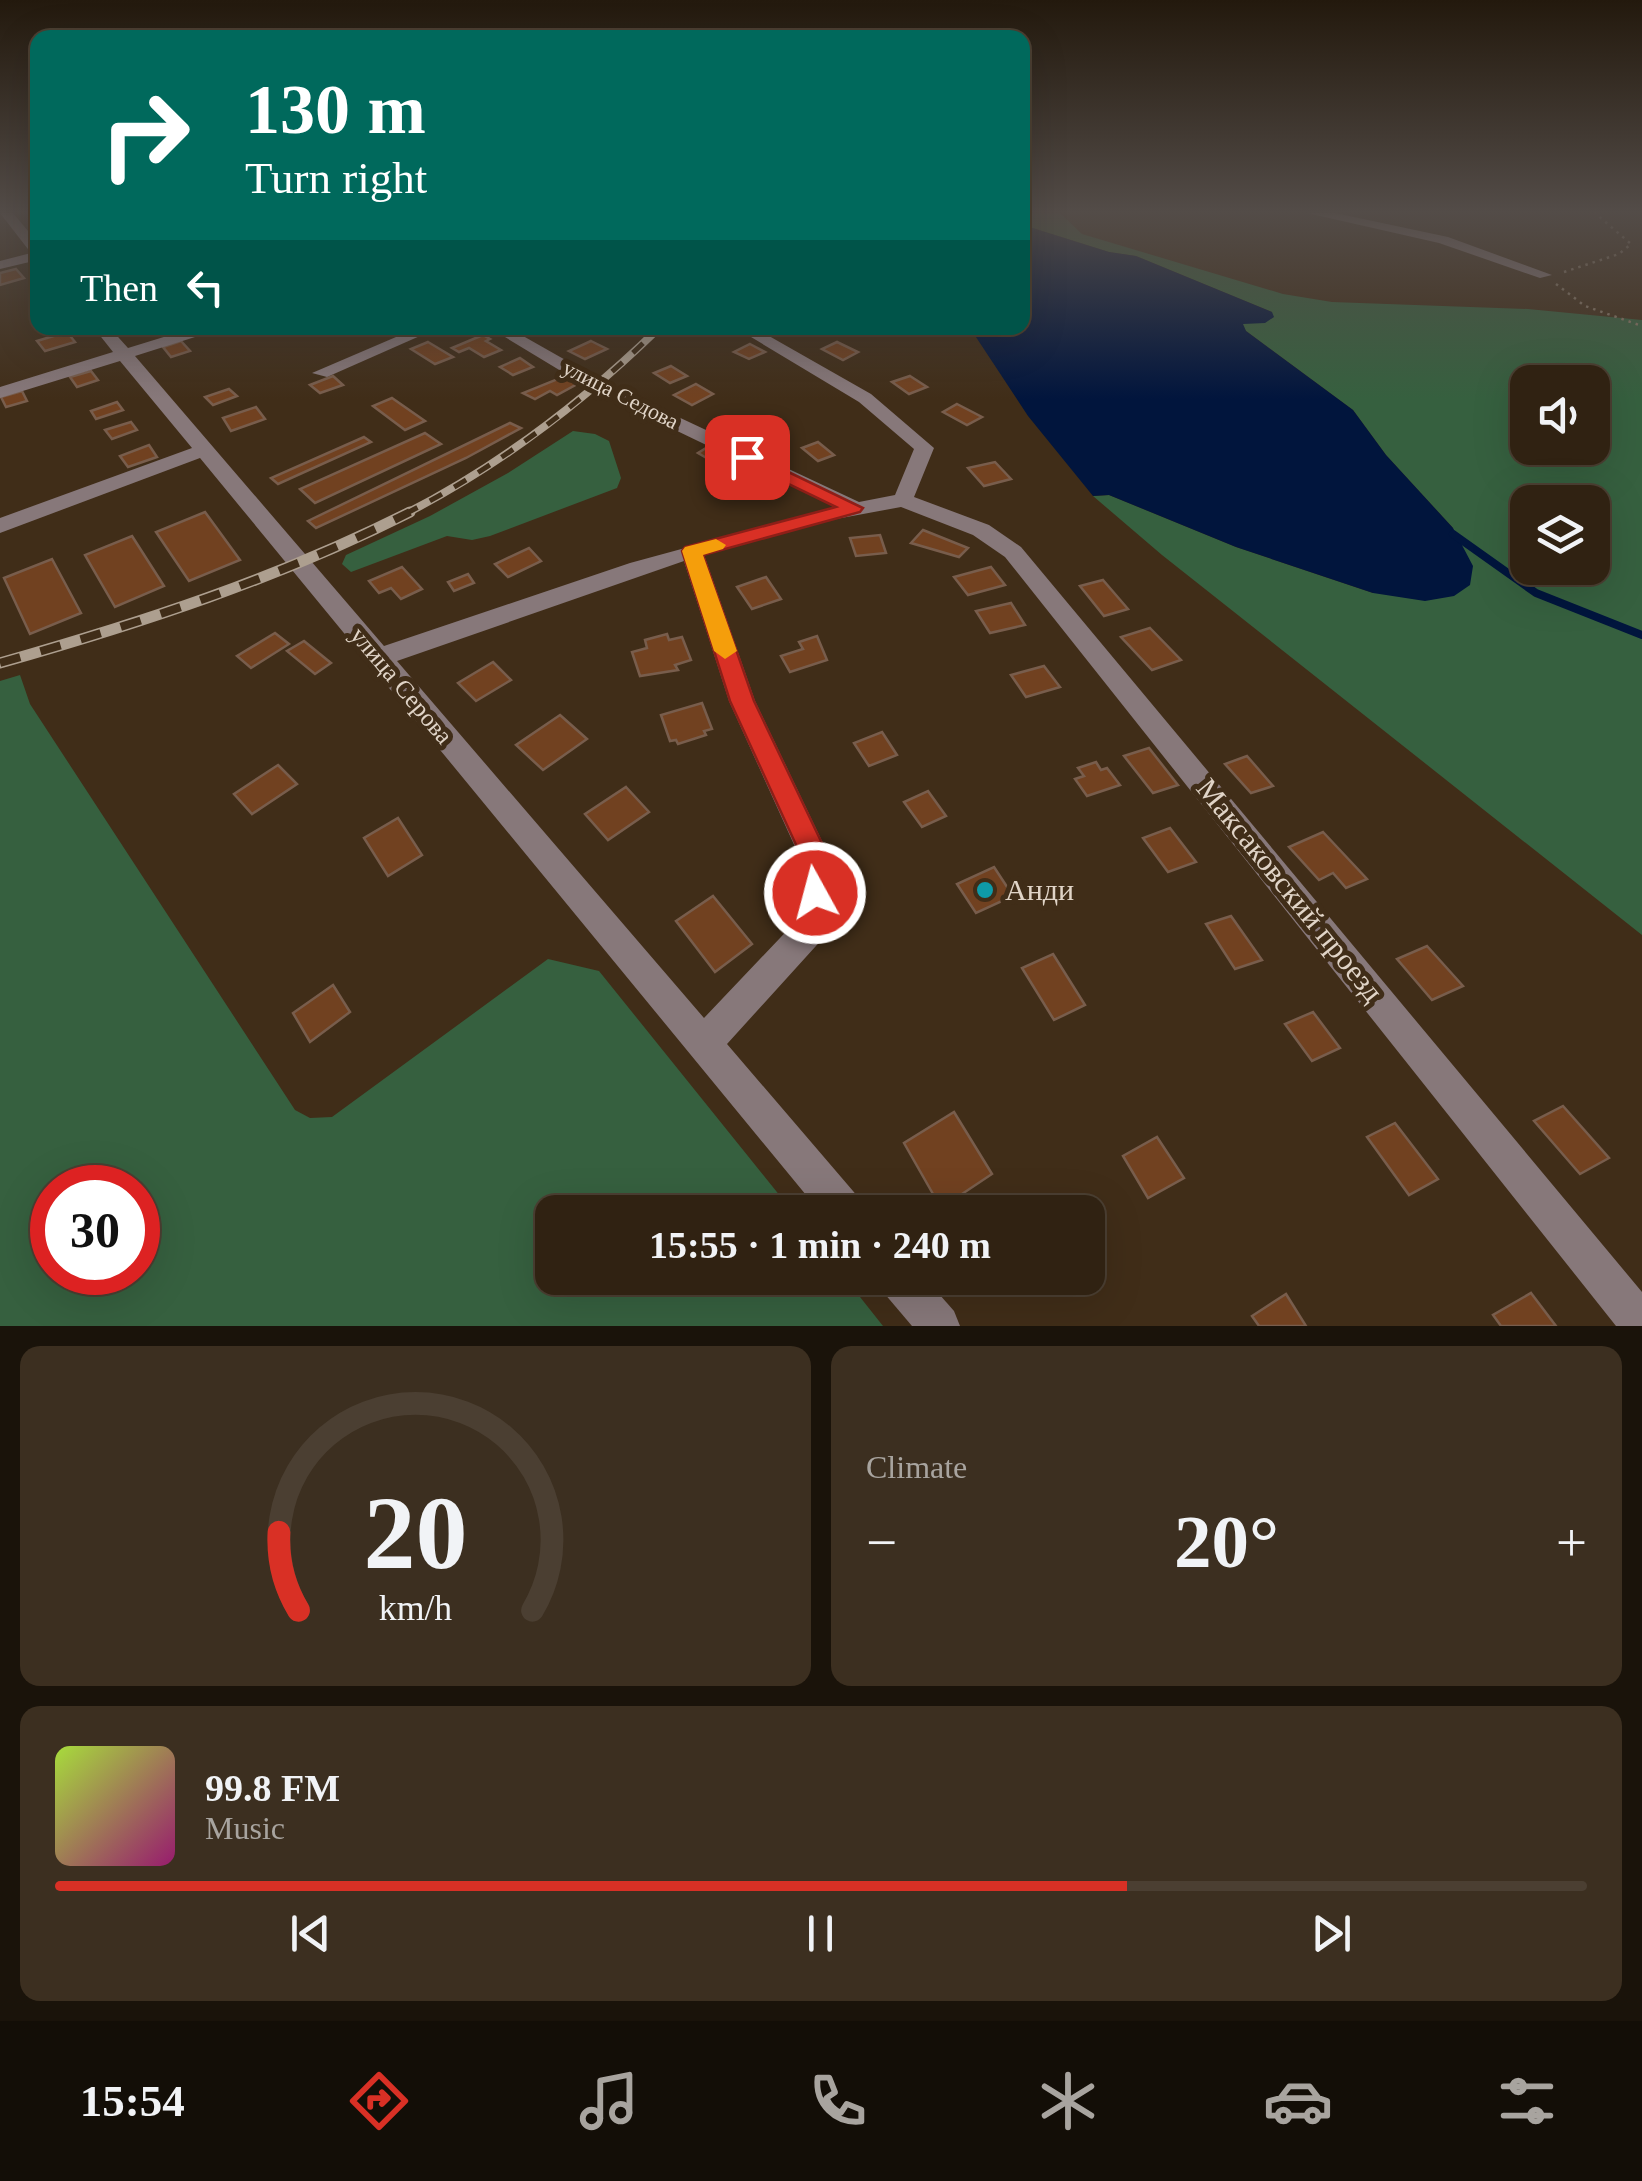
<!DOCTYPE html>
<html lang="en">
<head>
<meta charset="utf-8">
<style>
	:root { --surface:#302212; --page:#3c2f20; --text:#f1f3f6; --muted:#a8a49f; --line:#4b3f32; --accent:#d93025 }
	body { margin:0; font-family:"Times New Roman",serif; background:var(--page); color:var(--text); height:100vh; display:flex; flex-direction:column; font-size:38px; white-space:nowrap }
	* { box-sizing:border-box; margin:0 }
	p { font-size:32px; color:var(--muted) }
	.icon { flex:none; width:55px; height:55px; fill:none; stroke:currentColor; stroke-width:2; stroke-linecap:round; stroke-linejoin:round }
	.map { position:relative; height:1326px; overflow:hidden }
	.panel { display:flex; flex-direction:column; gap:20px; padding:20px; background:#1a130a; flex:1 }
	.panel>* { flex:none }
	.hud { position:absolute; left:30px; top:30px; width:1000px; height:305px; border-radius:20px; box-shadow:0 10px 40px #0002,0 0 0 2px var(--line); background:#00695c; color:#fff; overflow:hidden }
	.controls { position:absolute; left:1510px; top:365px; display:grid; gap:20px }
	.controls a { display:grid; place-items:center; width:100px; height:100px; border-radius:20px; background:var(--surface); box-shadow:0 10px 40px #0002,0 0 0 2px var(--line); font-size:50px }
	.speed { position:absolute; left:30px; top:1165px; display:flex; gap:20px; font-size:50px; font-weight:700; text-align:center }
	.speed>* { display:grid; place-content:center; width:130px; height:130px; border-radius:50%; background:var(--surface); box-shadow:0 10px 40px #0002,0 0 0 2px var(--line); line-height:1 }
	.speed .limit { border:15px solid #d22; background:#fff; color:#111 }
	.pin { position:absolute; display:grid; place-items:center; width:85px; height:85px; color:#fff; margin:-42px; border-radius:20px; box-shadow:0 5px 15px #0006 }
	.me { position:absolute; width:110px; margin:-55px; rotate:353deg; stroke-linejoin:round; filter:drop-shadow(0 0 8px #0008) }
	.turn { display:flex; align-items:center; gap:35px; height:210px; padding:0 50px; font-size:45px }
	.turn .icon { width:130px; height:130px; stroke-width:2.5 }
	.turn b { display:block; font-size:70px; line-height:85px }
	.then { display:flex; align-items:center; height:95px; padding:0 50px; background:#0003; gap:20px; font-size:38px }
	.big { font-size:75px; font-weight:800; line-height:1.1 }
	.panel .widget { flex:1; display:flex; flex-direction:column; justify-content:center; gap:15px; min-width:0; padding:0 35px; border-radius:20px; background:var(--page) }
	.panel .dial { align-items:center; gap:0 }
	.dial svg { height:260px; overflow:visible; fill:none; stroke:var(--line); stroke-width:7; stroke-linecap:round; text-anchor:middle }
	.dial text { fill:var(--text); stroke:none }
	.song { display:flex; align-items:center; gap:30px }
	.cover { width:120px; height:120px; border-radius:15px; background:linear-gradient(135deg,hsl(80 70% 55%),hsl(320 70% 35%)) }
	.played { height:10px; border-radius:5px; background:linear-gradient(90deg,var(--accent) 70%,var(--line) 70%) }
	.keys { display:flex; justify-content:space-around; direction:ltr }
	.heat { display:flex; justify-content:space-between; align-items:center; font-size:55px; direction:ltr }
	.panel .tiles { flex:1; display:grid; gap:20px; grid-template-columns:1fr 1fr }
	.widget:last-child { grid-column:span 2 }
	.trip { position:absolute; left:535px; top:1195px; width:570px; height:100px; border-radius:20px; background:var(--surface); box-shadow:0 10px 40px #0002,0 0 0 2px var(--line); font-weight:800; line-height:100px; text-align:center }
	.dock { display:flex; height:160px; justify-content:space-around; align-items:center; background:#130e07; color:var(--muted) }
	.dock .icon { width:70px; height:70px }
	.dock .selected { color:var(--accent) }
	.dock b { font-size:45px; color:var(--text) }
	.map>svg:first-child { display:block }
	.green { fill:#36603f; fill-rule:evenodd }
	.water { fill:#01153d }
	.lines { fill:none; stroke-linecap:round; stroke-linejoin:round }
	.stream { stroke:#01153d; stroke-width:8 }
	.building { fill:#714120; stroke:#785d4c; stroke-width:2.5 }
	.path { stroke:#887967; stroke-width:2.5; stroke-dasharray:2.5 5; stroke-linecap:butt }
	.minor { fill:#87787a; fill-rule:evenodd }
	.rail-far1-casing { stroke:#ad9f8f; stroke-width:8 }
	.rail-casing { stroke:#ad9f8f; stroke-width:11 }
	.rail-far1 { stroke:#402d18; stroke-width:5; stroke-dasharray:14; stroke-linecap:butt }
	.rail { stroke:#402d18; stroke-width:8; stroke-dasharray:21; stroke-linecap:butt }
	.route { fill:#d93025; stroke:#8d1f18; stroke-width:2.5 }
	.slow { fill:#f59e0b }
	.culture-dot { fill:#0f9aa8; stroke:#402d18; stroke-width:4 }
	.labels { text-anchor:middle; stroke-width:10; stroke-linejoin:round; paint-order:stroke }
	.far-street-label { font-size:22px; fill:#e0d4c7; stroke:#402d18 }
	.street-label { font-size:25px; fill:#e0d4c7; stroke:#402d18 }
	.near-poi-label { font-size:30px; fill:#e0d4c7; stroke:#402d18; text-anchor:start }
	.near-street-label { font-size:30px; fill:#e0d4c7; stroke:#402d18 }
</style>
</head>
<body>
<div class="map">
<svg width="1642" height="1326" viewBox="0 0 1642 1326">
	<rect width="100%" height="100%" fill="#402d18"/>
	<!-- green -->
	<g class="green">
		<path d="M1023 213H1060L1082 234 1283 294 1332 302 1528 309 1642 320V935L1162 555 1093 496 1109 495 1236 547 1373 593 1453 528 1386 455 1353 410 1246 331 1242 324 1272 312 1136 256 1109 252 1023 225ZM1528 382H1592V448H1528ZM1528 502H1592V568H1528Z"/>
		<polygon points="573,431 595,434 609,441 621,478 617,488 490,536 472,540 447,536 351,572 342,564 346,555 430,516 508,473"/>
		<path d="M20 675 30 704 295 1110 310 1118 332 1117 548 959 599 971 793 1212H552V1278H845L883 1326H0V681ZM52 1188H138V1272H52Z"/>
	</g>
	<!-- water -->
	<polygon class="water" points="1023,225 1109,252 1136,256 1272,312 1274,317 1265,323 1243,324 1246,331 1353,410 1386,455 1453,528 1473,566 1470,585 1454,596 1425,601 1373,593 1236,547 1109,495 1093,496 1028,416 970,328 1022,328"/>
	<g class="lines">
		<!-- stream -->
		<polyline class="stream" points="1453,534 1536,593 1642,635"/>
	</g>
	<!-- building -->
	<g class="building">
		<polygon points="16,269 24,278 0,285 0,273"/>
		<polygon points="67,332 75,342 45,351 37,341"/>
		<polygon points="483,335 490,339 486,341 501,350 484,357 469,348 459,352 452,348"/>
		<polygon points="181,341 190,351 171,357 163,347"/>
		<polygon points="591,341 607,349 585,359 569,351"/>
		<polygon points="428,342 453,357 435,364 411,349"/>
		<polygon points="837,342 858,352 843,360 822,349"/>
		<polygon points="750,344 765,352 749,359 734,352"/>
		<polygon points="520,358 533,367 513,375 500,367"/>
		<polygon points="671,366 687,376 670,383 654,373"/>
		<polygon points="91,371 98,380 77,387 70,377"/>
		<polygon points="333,376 343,385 320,393 310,385"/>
		<polygon points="565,376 579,383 557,395 550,391 535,399 523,393"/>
		<polygon points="910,376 927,387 909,394 892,382"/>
		<polygon points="696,384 713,394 692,405 674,395"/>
		<polygon points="229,389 237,396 213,405 205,397"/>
		<polygon points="22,391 27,401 6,407 1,397"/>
		<polygon points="392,398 425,421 405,430 373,406"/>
		<polygon points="117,402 123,410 96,419 91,411"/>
		<polygon points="957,404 982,417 967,425 943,412"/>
		<polygon points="256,407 265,419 231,431 223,418"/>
		<polygon points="131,422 137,430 112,439 105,430"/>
		<polygon points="510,423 521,428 466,458 316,528 308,521"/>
		<polygon points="766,428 781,441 765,448 749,435"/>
		<polygon points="425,433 441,444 315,503 300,489"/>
		<polygon points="364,437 371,442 278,484 271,478"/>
		<polygon points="818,442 834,455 818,461 802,448"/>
		<polygon points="149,445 157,457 128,467 120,456"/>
		<polygon points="711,445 730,456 717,464 698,453"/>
		<polygon points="995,462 1011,479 984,486 968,468"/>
		<polygon points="205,512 240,560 189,581 156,532"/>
		<polygon points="923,530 968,548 959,557 911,543"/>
		<polygon points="880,535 886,553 856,556 850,538"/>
		<polygon points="132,536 164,586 115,607 85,555"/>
		<polygon points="529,548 541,561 508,577 495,564"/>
		<polygon points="52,559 81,613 30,634 4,578"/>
		<polygon points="402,567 422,589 401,599 391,588 379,593 369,581"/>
		<polygon points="991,567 1005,585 968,595 954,577"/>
		<polygon points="468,574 474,583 454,591 448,582"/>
		<polygon points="766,577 781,599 752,609 737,587"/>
		<polygon points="1103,580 1128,609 1104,616 1080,586"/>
		<polygon points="1011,603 1025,625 990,633 976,611"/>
		<polygon points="1150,628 1181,660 1152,670 1121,637"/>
		<polygon points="275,633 289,644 251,668 237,656"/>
		<polygon points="667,634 669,640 682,637 691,660 675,665 678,670 640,676 632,652 647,648 645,640"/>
		<polygon points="817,636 827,660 790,672 781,656 803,649 799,642"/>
		<polygon points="304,641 331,663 315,674 287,651"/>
		<polygon points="493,662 511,680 476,701 458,683"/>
		<polygon points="1044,666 1060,687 1026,697 1011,675"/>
		<polygon points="702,703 712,729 704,731 706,735 678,744 676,740 670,741 661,715"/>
		<polygon points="560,715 587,739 543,770 516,745"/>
		<polygon points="882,732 897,755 869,766 854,743"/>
		<polygon points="1149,748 1178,785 1153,793 1124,756"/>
		<polygon points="1247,756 1273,786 1251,793 1225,764"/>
		<polygon points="1096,762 1101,770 1107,768 1120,785 1087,796 1075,779 1084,776 1078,768"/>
		<polygon points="278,765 297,784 252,814 234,794"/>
		<polygon points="626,787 649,812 608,840 585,814"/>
		<polygon points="928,791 946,816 922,827 904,802"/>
		<polygon points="398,818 422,855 388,876 364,838"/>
		<polygon points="1170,828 1196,862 1168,872 1143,838"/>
		<polygon points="1323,832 1367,879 1346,888 1333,873 1319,880 1289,847"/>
		<polygon points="994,867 1013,896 976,913 957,884"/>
		<polygon points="713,896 752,944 715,972 676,921"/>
		<polygon points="1231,916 1262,960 1235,969 1206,924"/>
		<polygon points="1427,946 1463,986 1432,1000 1397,959"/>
		<polygon points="1053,954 1085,1005 1054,1020 1022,968"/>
		<polygon points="333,985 350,1012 310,1042 293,1013"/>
		<polygon points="1313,1012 1340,1048 1312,1061 1285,1024"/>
		<polygon points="1563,1106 1609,1158 1580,1174 1534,1121"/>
		<polygon points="954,1112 992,1174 941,1208 904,1143"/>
		<polygon points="1395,1123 1438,1179 1409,1195 1367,1137"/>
		<polygon points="1157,1137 1184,1178 1148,1198 1123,1156"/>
		<polygon points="1531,1293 1556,1326 1501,1326 1493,1315"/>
		<polygon points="1286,1294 1306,1326 1259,1326 1252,1316"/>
	</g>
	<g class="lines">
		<!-- path -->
		<g class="path">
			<polyline points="1564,272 1619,254 1631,244 1595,213"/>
			<polyline points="1556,284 1585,306 1642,326"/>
		</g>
		<!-- minor -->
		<g class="minor">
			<polygon points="0,213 13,213 38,243 38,260 0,269 0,261 31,253"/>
			<polygon points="1307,213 1335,213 1448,237 1552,275 1540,278 1439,243"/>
			<path d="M94 328H110L128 348 193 328H216L214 331 135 356 384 646 630 563 835 507 594 391 490 328H509L606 383 859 502 895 495 914 449 859 402 736 328H755L871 394 934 448 914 497 989 525 1021 547 1642 1292V1326H1616L1005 557 973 535 901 507 836 519 704 555 755 701 831 860 830 925 825 936 727 1044 859 1198 865 1212H820L200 458 0 533V518L192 448 120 361 0 398V387L113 352ZM684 561 729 701 801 860 798 919 704 1018 397 661Z"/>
			<polygon points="417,328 438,328 327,377 312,373"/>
			<polygon points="878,1278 925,1278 954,1311 960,1326 912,1326 884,1293"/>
		</g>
		<defs>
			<path id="rail-far1" d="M405 514C501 465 582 403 659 328"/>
			<path id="rail" d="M0 663C141 623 279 578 410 512"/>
		</defs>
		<!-- rail-far1 casing -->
		<use href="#rail-far1" class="rail-far1-casing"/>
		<!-- rail casing -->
		<use href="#rail" class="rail-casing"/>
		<!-- rail-far1 -->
		<use href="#rail-far1" class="rail-far1"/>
		<!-- rail -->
		<use href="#rail" class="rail"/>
	</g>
	<!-- sky -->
	<linearGradient id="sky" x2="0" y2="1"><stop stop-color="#23190d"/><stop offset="0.53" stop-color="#534c48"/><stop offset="1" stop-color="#534c48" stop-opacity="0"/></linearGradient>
	<rect width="1642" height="399" fill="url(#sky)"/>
	<!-- route -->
	<polygon class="route" points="747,452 863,508 860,512 703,555 754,701 830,860 825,902 815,906 805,902 801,893 803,860 730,701 682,551 685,547 836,507 741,461 741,453"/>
	<!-- slow -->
	<polygon class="slow" points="716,539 726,545 723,549 703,555 737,651 725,659 714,651 682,551 685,547"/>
	<!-- markers -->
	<circle class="culture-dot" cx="985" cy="890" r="10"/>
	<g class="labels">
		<!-- far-street labels -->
		<g class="far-street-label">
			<text transform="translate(621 394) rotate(27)" y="8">улица Седова</text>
		</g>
		<!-- street labels -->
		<g class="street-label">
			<text transform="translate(402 685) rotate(50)" y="9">улица Серова</text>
		</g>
		<!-- near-poi labels -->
		<g class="near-poi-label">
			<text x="1005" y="900">Анди</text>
		</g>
		<!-- near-street labels -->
		<g class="near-street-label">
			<text transform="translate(1290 890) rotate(51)" y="10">Максаковский проезд</text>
		</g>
	</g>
</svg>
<div class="controls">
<a><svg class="icon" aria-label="sound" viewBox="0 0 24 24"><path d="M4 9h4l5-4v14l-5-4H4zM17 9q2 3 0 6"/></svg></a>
<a><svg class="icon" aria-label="layers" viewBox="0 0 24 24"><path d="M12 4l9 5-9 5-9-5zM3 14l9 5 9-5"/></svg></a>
</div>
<div class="speed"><div class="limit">30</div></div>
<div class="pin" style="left:747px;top:457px;background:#d93025"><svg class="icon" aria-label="arrive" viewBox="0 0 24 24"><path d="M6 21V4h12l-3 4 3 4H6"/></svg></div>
<svg class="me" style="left:815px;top:893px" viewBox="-20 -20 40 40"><circle r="17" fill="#d93025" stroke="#fff" stroke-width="3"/><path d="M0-11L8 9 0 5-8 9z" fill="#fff"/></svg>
<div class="trip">15:55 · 1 min · 240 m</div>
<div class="hud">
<div class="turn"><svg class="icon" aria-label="right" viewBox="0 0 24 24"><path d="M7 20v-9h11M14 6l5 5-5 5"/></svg><div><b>130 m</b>Turn right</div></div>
<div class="then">Then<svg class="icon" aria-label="left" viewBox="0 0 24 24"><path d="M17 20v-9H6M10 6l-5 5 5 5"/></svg></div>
</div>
</div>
<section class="panel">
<div class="tiles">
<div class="widget dial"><svg viewBox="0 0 100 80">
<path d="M14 69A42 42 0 1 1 86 69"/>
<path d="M14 69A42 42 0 0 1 8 45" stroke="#d93025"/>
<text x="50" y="56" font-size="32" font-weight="700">20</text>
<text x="50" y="72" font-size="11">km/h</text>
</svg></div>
<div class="widget"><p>Climate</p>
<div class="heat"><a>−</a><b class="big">20°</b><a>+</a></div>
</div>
<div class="widget">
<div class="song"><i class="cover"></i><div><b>99.8 FM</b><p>Music</p></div></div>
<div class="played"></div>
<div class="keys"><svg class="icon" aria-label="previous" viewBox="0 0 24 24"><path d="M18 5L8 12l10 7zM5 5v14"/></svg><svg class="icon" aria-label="pause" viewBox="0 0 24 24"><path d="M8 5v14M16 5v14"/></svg><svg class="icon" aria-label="next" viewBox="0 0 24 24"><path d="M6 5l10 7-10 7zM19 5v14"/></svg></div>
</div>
</div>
</section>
<nav class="dock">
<b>15:54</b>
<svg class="icon selected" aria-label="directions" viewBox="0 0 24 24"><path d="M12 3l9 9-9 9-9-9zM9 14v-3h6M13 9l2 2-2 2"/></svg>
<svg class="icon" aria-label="music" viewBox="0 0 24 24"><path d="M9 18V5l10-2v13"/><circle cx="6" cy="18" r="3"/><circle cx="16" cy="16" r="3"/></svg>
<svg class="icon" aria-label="phone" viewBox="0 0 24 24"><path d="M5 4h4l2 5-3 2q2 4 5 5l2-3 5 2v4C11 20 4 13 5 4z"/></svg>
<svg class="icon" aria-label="climate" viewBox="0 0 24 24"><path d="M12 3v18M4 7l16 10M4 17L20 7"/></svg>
<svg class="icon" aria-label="car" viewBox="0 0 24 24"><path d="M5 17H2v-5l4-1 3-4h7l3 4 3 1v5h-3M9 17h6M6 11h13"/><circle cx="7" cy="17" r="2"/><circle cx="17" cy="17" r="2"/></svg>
<svg class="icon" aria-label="filters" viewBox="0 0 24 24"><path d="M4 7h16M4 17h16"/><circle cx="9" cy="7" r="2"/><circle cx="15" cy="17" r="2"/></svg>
</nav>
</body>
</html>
